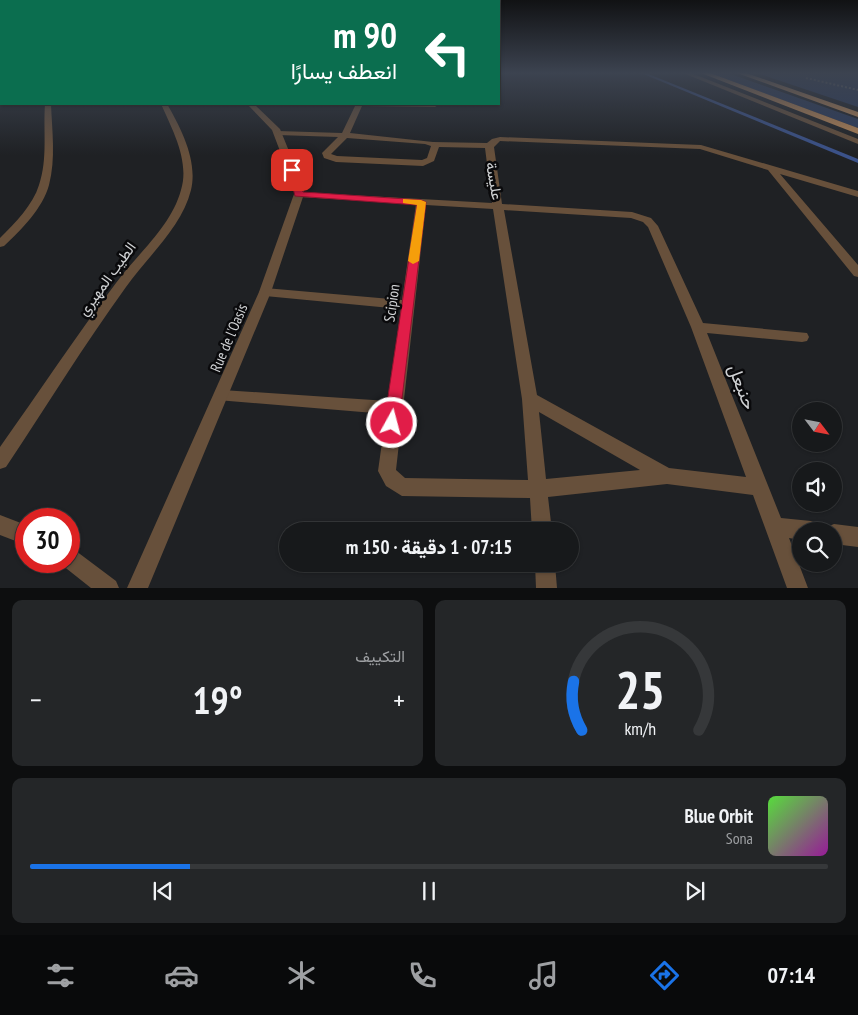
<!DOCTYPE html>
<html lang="ar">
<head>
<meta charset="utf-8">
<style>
	:root { --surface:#17191b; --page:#242628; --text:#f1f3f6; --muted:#9ea0a3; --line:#36383a; --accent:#1a73e8 }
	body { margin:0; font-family:"PT Sans Narrow",Vazirmatn,sans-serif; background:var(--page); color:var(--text); direction:rtl; height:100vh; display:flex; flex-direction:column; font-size:19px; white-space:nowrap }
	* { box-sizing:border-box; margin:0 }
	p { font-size:16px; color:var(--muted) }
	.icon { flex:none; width:28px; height:28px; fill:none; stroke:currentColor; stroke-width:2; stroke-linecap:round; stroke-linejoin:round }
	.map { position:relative; height:588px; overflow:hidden; direction:ltr }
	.panel { display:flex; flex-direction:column; gap:12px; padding:12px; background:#0d0e0f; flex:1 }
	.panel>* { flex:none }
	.top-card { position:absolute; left:0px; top:0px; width:500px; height:105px; box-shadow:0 1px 4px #0004,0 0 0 1px var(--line); direction:rtl; background:#0b6e4f; color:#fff; overflow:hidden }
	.needle { width:32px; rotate:122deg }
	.controls { position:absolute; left:792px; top:402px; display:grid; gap:10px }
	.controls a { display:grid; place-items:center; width:50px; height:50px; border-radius:50%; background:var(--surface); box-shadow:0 1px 4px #0004,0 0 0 1px var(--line); font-size:25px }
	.speed { position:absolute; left:15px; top:508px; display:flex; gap:10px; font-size:25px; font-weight:700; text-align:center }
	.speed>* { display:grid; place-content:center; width:65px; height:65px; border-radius:50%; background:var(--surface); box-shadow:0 1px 4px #0004,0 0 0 1px var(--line); line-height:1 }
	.speed .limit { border:8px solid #d22; background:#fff; color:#111 }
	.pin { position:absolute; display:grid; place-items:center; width:42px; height:42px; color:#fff; margin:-21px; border-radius:10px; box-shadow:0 2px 8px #0006 }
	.me { position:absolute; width:55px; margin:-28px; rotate:7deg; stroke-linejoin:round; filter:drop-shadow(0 0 4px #0008) }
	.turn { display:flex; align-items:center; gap:18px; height:105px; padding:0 20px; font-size:22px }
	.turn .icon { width:65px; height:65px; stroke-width:2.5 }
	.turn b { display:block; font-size:35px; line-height:42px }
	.big { font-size:38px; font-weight:800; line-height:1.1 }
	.panel .card { flex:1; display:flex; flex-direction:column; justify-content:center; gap:8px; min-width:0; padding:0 18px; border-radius:10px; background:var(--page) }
	.panel .dial { align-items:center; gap:0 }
	.dial svg { height:130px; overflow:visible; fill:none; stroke:var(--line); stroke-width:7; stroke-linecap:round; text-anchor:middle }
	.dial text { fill:var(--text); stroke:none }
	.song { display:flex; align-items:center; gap:15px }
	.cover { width:60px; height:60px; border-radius:8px; background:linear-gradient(135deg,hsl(110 70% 55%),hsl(300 70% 35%)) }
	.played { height:5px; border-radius:2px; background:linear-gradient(90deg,var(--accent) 20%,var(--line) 20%) }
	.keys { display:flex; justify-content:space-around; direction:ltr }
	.heat { display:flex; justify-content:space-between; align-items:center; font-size:28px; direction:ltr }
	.panel .tiles { flex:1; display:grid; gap:12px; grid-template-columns:1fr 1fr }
	.card:last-child { grid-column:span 2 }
	.trip { position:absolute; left:279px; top:522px; width:300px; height:50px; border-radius:25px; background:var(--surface); box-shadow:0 1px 4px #0004,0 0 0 1px var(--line); font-weight:800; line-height:50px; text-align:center; direction:rtl }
	.dock { display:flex; height:80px; justify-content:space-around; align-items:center; background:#090a0b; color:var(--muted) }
	.dock .icon { width:35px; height:35px }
	.dock .active { color:var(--accent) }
	.dock b { font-size:22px; color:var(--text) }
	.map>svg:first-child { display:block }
	.green { fill:#2b3a5b }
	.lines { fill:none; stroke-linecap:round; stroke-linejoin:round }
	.stream { fill:#3b528a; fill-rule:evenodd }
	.path { stroke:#6b6d70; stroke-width:2; stroke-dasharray:2 2; stroke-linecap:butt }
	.minor { fill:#67503b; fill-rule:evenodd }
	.tertiary { fill:#67503b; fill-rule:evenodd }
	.trunk { fill:#ba8756; fill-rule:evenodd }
	.route { fill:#e11d48; stroke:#92132f }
	.slow { fill:#f59e0b }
	.labels { text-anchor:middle; stroke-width:5; stroke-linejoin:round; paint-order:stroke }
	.street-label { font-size:15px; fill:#d1d3d5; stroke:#0a0a0c }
	.near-street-label { font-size:18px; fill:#d1d3d5; stroke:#0a0a0c }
</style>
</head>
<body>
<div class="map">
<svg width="858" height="588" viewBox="0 0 858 588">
	<rect width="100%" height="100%" fill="#1f2124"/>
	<!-- green -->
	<g class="green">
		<polygon points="709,73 728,73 858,119 858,128"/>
		<polygon points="757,73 858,73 858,107"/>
	</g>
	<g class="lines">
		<!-- stream -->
		<polygon class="stream" points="641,73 646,73 858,159 858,163"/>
		<!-- path -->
		<polyline class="path" points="806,78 858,90"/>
		<!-- minor -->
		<g class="minor">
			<path d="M45 104H51C52 130 56 159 49 185 43 208 21 230 4 246L0 247V238C15 223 33 205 39 185 48 159 43 130 45 104Z"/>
			<path d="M161 104H167C181 128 198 161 191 190 182 227 148 256 126 287 84 345 46 407 6 467L0 469V447C39 392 76 336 116 283 138 253 171 227 181 190 190 161 172 129 161 104Z"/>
			<path d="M348 104 438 105 435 107 362 106 350 133 433 142 487 143 492 139 500 137 701 145 858 191V197L780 174 858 265V277L854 276 768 170 700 149 500 141 494 147 502 204 632 212 651 218 658 226 703 323 807 333 809 337 807 341 802 342 707 333 781 518 811 521 818 524 821 531H801V540L789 538 808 588H787L753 495 667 484 548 497 552 531H532L530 498 402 496 386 486 378 471 386 414 217 400 214 396 217 392 222 390 388 401 401 309 265 296 259 292 265 288 402 300 416 204 299 197 296 196V192L492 203 485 148 439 147 434 161 423 166 336 162 324 158 322 153 338 137 278 135 274 133 278 131 342 133 355 106ZM347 138 425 144 431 146 427 158 422 160 337 156 331 154ZM426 205 493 209 522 399 528 480 405 478 396 470ZM504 210 631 218 643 222 648 227 691 327 746 477 669 468 537 395ZM539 412 640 470 546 479Z"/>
			<polygon points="834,524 858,527 858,547 834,544 834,531 825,531 827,527"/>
			<polygon points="535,564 555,564 557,588 536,588"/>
		</g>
		<!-- tertiary -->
		<g class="tertiary">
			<polygon points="683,73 691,73 858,139 858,144"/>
			<polygon points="247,104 254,104 280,129 304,188 304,194 271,292 148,588 127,588 259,292 294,194 294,188 272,130"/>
			<polygon points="0,515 26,525 26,545 0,535"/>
			<polygon points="69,548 76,551 116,581 119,588 91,588 62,565 60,561 69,561"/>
		</g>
		<!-- trunk -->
		<g class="trunk">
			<polygon points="701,73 710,73 858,128 858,134"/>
			<polygon points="737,73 746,73 858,112 858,117"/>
		</g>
	</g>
	<!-- sky -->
	<linearGradient id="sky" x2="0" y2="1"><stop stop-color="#111214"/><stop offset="0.47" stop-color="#3c4350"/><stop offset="1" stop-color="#3c4350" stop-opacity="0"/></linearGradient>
	<rect width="858" height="155" fill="url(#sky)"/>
	<!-- route -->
	<polygon class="route" points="292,167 296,170 303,192 421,200 426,202 399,423 397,428 392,430 387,428 384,423 417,205 295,196 288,170"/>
	<!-- slow -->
	<polygon class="slow" points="403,199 421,200 426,202 419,261 413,264 408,261 417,205 403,203"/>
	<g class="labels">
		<!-- street labels -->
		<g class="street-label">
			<text transform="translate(494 181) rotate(80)" y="5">عليسة</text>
			<text transform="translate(107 279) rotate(-54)" y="5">الطيب المهيري</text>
			<text transform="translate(392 303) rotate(-82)" y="5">Scipion</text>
			<text transform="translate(229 338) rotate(-67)" y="5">Rue de l'Oasis</text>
		</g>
		<!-- near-street labels -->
		<g class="near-street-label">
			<text transform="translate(742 387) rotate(69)" y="6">حنبعل</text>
		</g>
	</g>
</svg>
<div class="controls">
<a><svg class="needle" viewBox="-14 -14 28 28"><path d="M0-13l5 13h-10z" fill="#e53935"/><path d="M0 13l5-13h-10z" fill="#9ea0a3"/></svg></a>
<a><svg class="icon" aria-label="sound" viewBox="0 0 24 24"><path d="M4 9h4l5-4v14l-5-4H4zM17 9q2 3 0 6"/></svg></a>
<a><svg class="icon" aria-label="search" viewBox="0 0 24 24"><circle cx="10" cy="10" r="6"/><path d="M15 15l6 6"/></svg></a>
</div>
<div class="speed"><div class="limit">30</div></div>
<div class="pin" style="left:292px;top:170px;background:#d93025"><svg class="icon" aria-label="arrive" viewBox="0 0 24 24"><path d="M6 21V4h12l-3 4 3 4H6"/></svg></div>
<svg class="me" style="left:392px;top:423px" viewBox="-20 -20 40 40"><circle r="17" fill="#e11d48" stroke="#fff" stroke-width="3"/><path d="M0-11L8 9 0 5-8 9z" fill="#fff"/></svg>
<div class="trip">07:15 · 1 دقيقة · 150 m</div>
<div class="top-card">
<div class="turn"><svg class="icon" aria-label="left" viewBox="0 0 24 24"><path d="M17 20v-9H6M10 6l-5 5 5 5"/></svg><div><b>90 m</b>انعطف يسارًا</div></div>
</div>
</div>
<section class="panel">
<div class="tiles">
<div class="card dial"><svg viewBox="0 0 100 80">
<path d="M14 69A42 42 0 1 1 86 69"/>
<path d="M14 69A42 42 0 0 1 9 39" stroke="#1a73e8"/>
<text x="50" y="56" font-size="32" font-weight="700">25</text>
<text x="50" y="72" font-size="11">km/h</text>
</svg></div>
<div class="card"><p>التكييف</p>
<div class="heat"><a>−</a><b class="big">19°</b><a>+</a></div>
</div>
<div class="card">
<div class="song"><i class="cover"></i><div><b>Blue Orbit</b><p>Sona</p></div></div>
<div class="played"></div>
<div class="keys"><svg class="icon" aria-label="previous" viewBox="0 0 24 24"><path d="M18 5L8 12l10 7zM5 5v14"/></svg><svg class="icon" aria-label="pause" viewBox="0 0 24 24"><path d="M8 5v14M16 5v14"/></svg><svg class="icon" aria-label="next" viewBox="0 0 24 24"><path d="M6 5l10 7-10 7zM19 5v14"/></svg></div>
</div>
</div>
</section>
<nav class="dock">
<b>07:14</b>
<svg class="icon active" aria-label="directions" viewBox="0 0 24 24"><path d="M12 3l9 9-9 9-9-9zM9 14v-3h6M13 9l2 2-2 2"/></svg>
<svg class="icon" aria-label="music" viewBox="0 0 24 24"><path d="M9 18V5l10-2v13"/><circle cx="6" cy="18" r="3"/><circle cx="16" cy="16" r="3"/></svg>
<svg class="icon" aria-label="phone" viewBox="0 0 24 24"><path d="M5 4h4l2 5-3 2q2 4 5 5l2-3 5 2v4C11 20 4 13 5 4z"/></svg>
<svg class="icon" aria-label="climate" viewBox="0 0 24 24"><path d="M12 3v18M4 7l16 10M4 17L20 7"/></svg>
<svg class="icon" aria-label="car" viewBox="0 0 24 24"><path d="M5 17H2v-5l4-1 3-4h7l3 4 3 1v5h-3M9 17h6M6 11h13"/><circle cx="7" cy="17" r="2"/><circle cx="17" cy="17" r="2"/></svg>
<svg class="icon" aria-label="filters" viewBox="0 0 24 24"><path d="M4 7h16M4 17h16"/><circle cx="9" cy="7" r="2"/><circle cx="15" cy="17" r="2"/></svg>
</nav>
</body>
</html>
